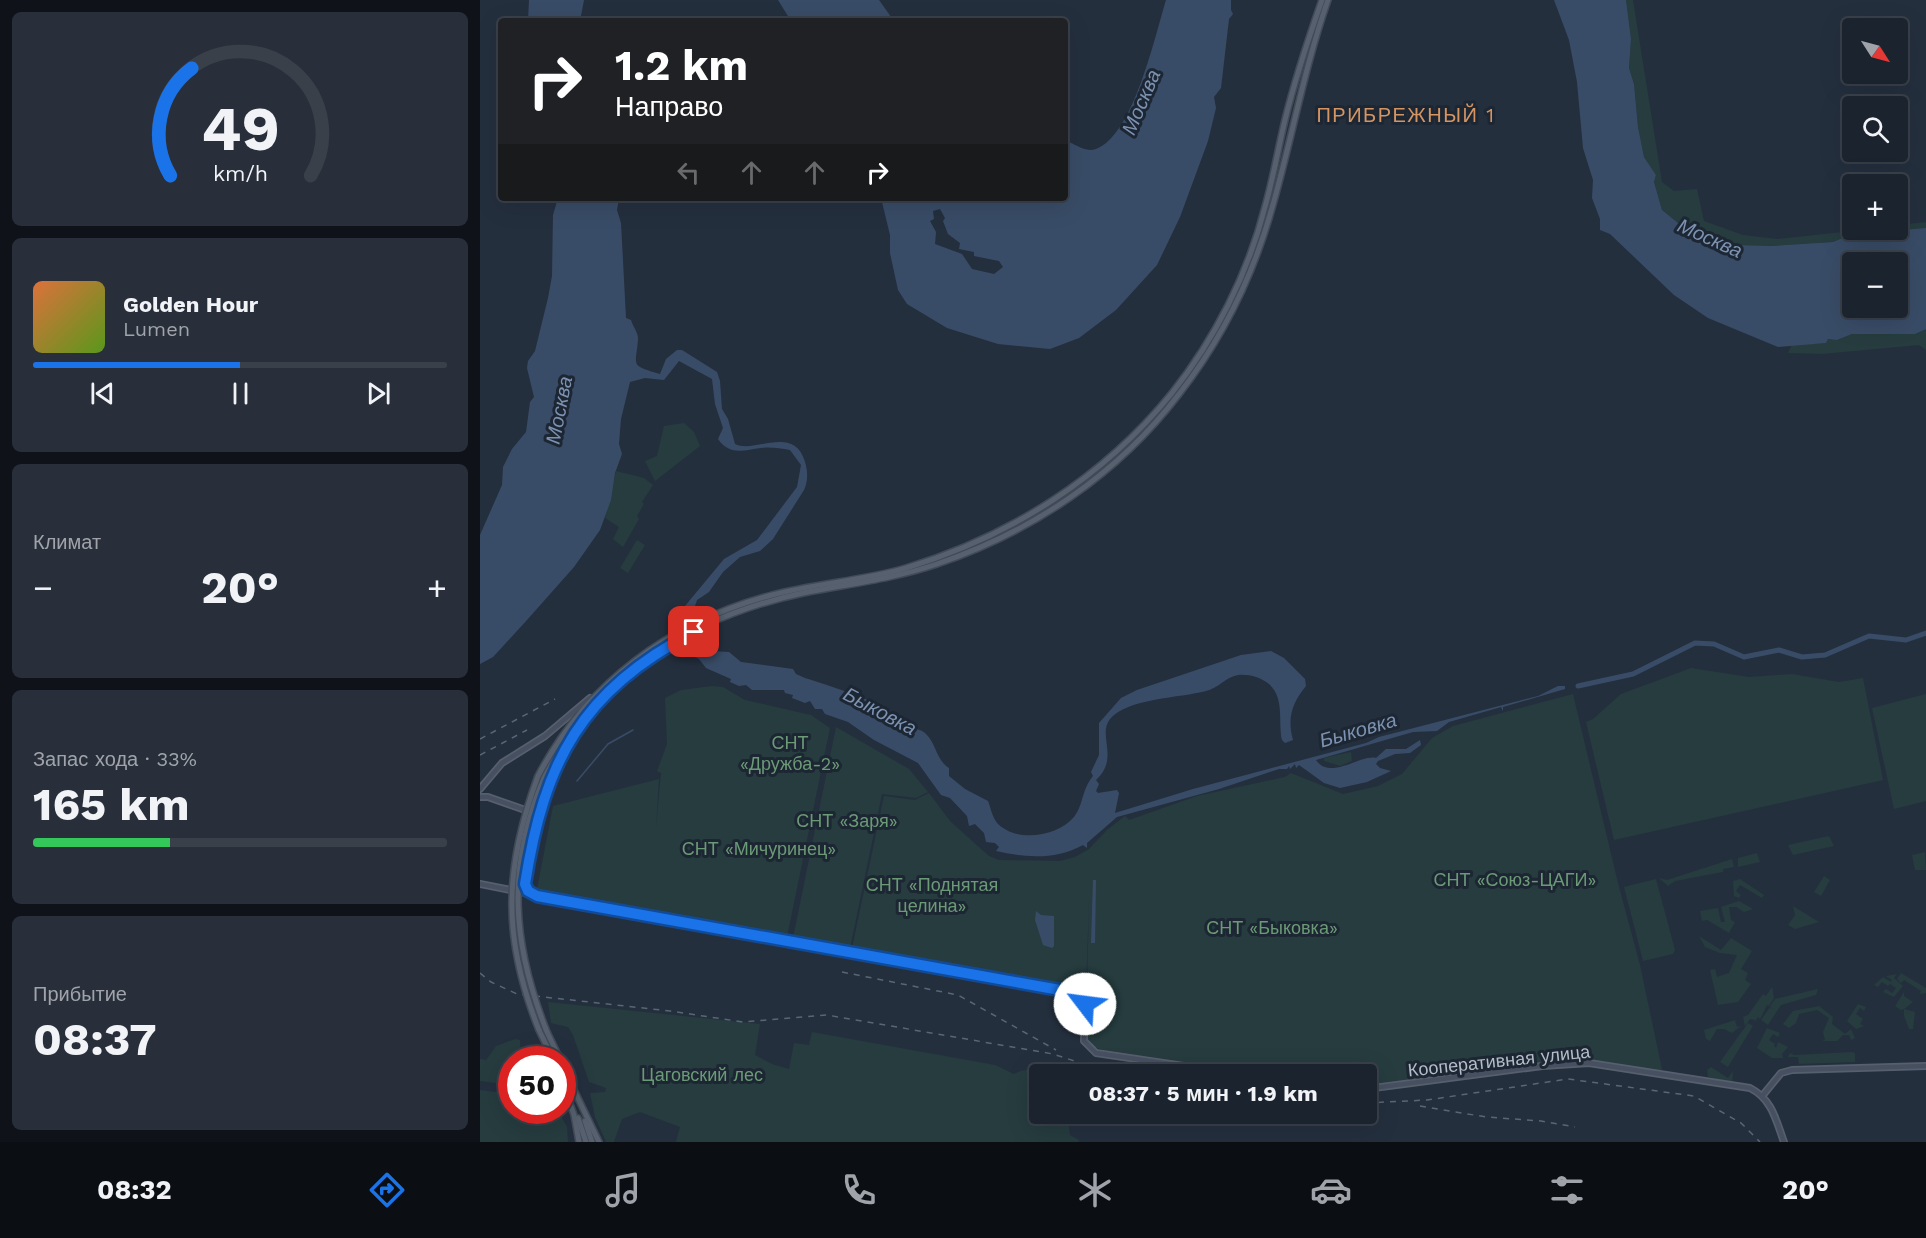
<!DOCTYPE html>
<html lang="ru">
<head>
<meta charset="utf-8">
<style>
	:root { --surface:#1b232e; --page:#282f3a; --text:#f1f3f6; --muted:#a0a4aa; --line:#39404a; --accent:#1a73e8 }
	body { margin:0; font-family:"Work Sans",sans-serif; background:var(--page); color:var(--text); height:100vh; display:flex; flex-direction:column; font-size:22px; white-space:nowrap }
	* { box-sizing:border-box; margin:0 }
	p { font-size:20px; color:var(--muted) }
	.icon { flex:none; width:33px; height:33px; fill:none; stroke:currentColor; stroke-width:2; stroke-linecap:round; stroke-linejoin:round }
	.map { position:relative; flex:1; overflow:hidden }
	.sheet { display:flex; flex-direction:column; gap:12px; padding:12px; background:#0f1319; width:480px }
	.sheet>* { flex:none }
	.guide { position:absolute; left:18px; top:18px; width:570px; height:183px; border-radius:6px; box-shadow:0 6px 24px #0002,0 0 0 2px var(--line); background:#202124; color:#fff; overflow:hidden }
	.needle { width:39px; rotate:126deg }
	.buttons { position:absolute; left:1362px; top:18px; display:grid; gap:12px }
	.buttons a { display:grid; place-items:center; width:66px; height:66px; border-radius:6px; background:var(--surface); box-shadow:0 6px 24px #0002,0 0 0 2px var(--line); font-size:30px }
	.speed { position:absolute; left:18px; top:1046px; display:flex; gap:12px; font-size:30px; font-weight:700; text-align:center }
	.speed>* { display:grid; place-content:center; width:78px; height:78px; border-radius:50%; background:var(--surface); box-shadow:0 6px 24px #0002,0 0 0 2px var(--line); line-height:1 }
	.speed .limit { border:9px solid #d22; background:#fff; color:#111 }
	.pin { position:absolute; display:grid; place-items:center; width:51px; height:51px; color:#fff; margin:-26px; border-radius:12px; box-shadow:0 3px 9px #0006 }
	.me { position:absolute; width:66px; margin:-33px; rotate:300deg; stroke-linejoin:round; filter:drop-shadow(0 0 4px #0008) }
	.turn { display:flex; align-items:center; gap:21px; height:126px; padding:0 18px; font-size:27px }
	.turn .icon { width:78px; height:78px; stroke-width:2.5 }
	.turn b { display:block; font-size:42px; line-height:51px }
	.lanes { display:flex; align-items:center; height:57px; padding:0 18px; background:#0003; justify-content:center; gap:30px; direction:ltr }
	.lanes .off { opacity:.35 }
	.big { font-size:45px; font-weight:700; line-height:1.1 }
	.sheet .widget { flex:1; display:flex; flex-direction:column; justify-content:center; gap:9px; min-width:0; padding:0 21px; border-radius:9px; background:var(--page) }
	.sheet .dial { align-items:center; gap:0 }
	.dial svg { height:156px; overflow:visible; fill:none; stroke:var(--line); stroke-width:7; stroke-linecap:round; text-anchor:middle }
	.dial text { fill:var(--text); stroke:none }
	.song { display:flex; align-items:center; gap:18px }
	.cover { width:72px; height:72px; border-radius:9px; background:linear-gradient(135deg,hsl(20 70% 55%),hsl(90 70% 35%)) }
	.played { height:6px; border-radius:3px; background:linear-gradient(90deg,var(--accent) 50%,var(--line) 50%) }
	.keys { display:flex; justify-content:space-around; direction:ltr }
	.heat { display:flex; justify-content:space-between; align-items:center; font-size:33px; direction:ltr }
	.charge { height:9px; border-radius:4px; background:linear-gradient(90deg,#34c759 33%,var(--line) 0) }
	.trip { position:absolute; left:549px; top:1064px; width:348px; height:60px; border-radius:6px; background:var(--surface); box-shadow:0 6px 24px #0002,0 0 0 2px var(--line); font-weight:700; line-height:60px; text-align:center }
	.tab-bar { display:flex; height:96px; justify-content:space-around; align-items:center; background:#0b0e12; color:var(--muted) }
	.tab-bar .icon { width:42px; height:42px }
	.tab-bar .current { color:var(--accent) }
	.tab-bar b { font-size:27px; color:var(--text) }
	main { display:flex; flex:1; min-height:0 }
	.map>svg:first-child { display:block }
	.green { fill:#263c3f }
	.water { fill:#394c67; fill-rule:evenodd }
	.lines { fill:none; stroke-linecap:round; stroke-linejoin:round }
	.stream { stroke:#394c67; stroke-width:1.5 }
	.river { stroke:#394c67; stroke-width:5 }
	.secondary-casing { stroke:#565f6c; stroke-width:8 }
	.primary-casing { stroke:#414a57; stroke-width:8 }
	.secondary { stroke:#465061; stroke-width:4.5 }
	.primary { stroke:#56606e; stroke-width:5 }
	.rail { stroke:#5a6575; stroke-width:1.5; stroke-dasharray:6 6; stroke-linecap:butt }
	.primary-bridge-casing { stroke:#414a57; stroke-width:8; stroke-linecap:butt }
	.primary-bridge { stroke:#56606e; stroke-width:5 }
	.route-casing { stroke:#114b97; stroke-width:15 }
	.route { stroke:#1a73e8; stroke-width:10 }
	.labels { text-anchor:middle; stroke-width:6; stroke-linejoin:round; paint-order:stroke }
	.park-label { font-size:18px; fill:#6b9a76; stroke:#1d2633 }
	.street-label { font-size:18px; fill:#b4bcc9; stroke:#1d2633 }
	.water-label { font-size:20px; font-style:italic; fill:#7c92b1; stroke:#1d2633 }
	.neighbourhood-label { font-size:20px; letter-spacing:1.5px; fill:#d59563; stroke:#1d2633 }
</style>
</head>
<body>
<main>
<section class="sheet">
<div class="widget dial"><svg viewBox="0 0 100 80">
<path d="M14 69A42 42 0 1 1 86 69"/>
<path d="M14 69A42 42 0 0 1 25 14" stroke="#1a73e8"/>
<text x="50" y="56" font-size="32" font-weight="700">49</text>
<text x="50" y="72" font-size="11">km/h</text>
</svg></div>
<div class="widget">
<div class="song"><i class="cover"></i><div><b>Golden Hour</b><p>Lumen</p></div></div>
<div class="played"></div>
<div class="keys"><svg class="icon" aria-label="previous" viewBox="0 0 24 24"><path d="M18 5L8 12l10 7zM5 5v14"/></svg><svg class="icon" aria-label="pause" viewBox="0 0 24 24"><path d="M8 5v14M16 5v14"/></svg><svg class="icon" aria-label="next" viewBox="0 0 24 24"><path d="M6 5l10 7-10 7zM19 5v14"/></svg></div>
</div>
<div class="widget"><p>Климат</p>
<div class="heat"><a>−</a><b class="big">20°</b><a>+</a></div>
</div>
<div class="widget"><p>Запас хода · 33%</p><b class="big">165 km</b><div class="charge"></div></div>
<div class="widget"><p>Прибытие</p><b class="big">08:37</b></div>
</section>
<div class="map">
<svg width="1446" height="1142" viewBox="0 0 1446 1142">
	<rect width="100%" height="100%" fill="#242f3e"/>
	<!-- green -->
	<g class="green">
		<polygon points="1146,0 1153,0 1182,182 1194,191 1217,189 1224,221 1263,235 1297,239 1381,230 1418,230 1418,225 1446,222 1446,228 1395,232 1375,239 1365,237 1353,242 1292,246 1258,245 1241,242 1208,231 1182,210 1174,182 1176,175 1164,157 1158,127 1154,83 1149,68 1151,39"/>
		<polygon points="1443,329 1446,329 1446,350 1439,345 1342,354 1308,353 1312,344 1346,343 1348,339 1357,340 1372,334 1435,334"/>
		<polygon points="204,423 214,432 220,446 175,481 165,461 177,456 184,426"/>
		<polygon points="136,471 164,478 173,485 162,502 164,504 157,516 159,519 143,547 133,539 139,527 125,518"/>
		<polygon points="157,540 165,545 148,573 140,568"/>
		<polygon points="1211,668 1269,677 1312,674 1359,682 1383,678 1403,780 1134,840 1106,722 1113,719 1141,694"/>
		<polygon points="232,686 243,687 265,700 331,715 350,728 307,937 56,894 73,806 179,779 176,828 181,773 177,771 187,744 185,698 201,690"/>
		<polygon points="1093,694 1138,883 1160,965 1182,1069 1180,1072 1123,1061 1093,1061 887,1086 886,1074 787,1074 623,1050 614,1047 606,1038 609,901 606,991 372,948 404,796 435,800 449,793 470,821 509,856 519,860 580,861 595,857 609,849 627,830 645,816 649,820 717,796 805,777 811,773 863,794 898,786 922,774 952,738 973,726"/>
		<polygon points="1446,694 1446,801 1414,809 1392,708"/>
		<polygon points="356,727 429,769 448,792 436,798 402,794 370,948 313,938"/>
		<polygon points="871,752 872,761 860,766 844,761 844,758"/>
		<polygon points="1349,836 1354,846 1313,855 1308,845"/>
		<polygon points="1445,852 1446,870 1435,870 1432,855"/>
		<polygon points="1277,853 1280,862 1258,867 1258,858"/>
		<polygon points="1252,859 1254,867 1243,869 1243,872 1195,881 1188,886 1179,878 1187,880"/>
		<polygon points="1344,876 1350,880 1341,896 1334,892"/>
		<polygon points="1176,879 1195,950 1193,954 1163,961 1144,887"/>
		<polygon points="1260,879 1284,895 1282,898 1260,885 1256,891 1261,895 1259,898 1254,896 1253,881"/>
		<polygon points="1259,901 1273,909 1264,912 1256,907 1249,907 1251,920 1255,922 1249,933 1227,920 1222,921 1220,911 1238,908 1241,922 1245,922 1241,907"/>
		<polygon points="1313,906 1339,922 1315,929 1308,925 1315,915"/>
		<polygon points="1219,936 1241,950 1251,938 1272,951 1261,969 1268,973 1265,980 1271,984 1258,1002 1238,1005 1230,970 1235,969 1237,977 1249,973 1257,955 1240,953 1225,947"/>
		<polygon points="1421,973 1446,988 1446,993 1440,994 1441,991 1424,980 1421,983 1417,979"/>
		<polygon points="1417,974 1414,978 1423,986 1414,997 1403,992 1406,989 1412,993 1416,988 1410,984 1408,986 1402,982 1398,987 1394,985 1403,977 1411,982 1412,980 1406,976"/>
		<polygon points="1292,987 1294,998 1289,1006 1287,1005 1280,1019 1278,1017 1274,1023 1275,1020 1270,1019 1265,1026 1263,1017 1268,1015 1283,994 1286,996"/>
		<polygon points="1338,989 1336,995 1301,1005 1288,1025 1281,1020 1290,1007 1293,1010 1290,1006 1295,999"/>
		<polygon points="1424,992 1424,996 1433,1002 1424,1009 1435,1012 1433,1029 1429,1029 1424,1016 1424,1009 1421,1010 1415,1006"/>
		<path d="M68 1002 280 1024 275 1055 292 1064 309 1069 314 1043 329 1045 332 1032 515 1065 534 1074C546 1068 554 1069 566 1074H560V1113H587L590 1135 599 1140 598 1142H196L200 1127 160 1112 142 1119 134 1142H126L115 1117 110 1093 125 1092 126 1088 109 1082 93 1035 88 1027 71 1023Z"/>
		<polygon points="1378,1004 1386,1007 1384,1011 1380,1008 1376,1014 1383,1019 1380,1024 1384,1026 1376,1029 1367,1021"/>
		<polygon points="1339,1006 1353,1017 1352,1024 1365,1034 1371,1029 1375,1038 1371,1040 1369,1035 1363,1035 1357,1041 1342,1041 1345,1040 1343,1032 1349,1018 1337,1010 1319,1014 1316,1023 1309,1028 1303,1024 1313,1011"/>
		<polygon points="1255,1020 1257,1027 1261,1026 1252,1033 1244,1029 1237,1029 1230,1041 1226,1039 1224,1030"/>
		<polygon points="1268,1023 1273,1026 1248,1067 1240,1062"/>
		<polygon points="1287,1028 1300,1033 1298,1037 1293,1034 1289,1040 1295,1044 1294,1046 1296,1048 1298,1042 1308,1047 1302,1054 1303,1058 1292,1058 1277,1048"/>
		<polygon points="35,1039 40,1040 41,1059 32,1059 31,1085 0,1081 0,1059 6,1060 16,1046"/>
		<polygon points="1372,1052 1375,1053 1375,1062 1319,1064 1318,1057 1308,1057 1310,1053 1314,1055"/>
		<polygon points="1231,1067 1248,1078 1253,1071 1252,1083 1228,1077 1227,1070"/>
		<polygon points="0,1090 31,1094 32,1110 78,1110 87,1127 88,1142 0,1142"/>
	</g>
	<!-- water -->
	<g class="water">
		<polygon points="49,0 104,0 100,21 48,21"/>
		<polygon points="298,0 399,0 414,21 311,21"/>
		<path d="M686 0H751V10L753 14 749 19 741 88 734 97 736 108 728 141 700 217 677 265 636 310 599 338 570 349 518 344 467 328 427 304 418 290 410 253V235L401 198H585V141C595 143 604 153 616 149 653 136 675 36 686 0ZM460 209 465 218 463 221 468 234 480 243 479 249 494 252V256L519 261 523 267 514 274 492 269 482 254 455 244 456 232 450 221 454 219 453 211Z"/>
		<path d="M1074 0H1146L1151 39 1149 68 1154 84 1158 127 1164 157 1176 175 1174 182 1182 210 1208 231 1241 242 1258 245 1292 246 1353 242 1365 237 1375 239 1395 232 1446 228V329L1435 334H1372L1357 340 1348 339 1346 343 1298 347 1228 318 1194 295 1130 234 1120 230V219L1112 198 1113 180 1103 148 1097 82 1089 40ZM1418 262V308H1372V262Z"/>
		<path d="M78 198H139L137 210 141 223 146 318 151 320C153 327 158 332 158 339 156 367 149 365 180 374L186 359 197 350H202L237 372 240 381 242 409 248 419 255 444C274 454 314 424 325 462 328 472 328 481 324 490L293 539 280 551 260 557 243 572 229 592 217 600 208 627 214 641 232 648 233 651 249 652 261 662 313 669 316 674 325 678C359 689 407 703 434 727 437 730 443 730 446 734 456 743 456 760 469 768V776L485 789 508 801C511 809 512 816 517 823 536 843 577 837 594 817 604 804 601 791 613 776L611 772 619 755V723L641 698 657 690 761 655 791 651 804 658 825 679 826 686C812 703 807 718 813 740L805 743 802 740C798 722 805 698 789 684 780 677 769 674 758 675 745 677 739 688 726 691 700 698 648 698 630 719 617 735 640 758 616 780L619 784 616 791 618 793 637 790 639 793 635 813 713 789 886 743 899 737 1058 696 1078 686H1085V689L1023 707V711L1021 707 969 722 957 731 933 732 836 760C850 781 881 754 896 758L906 749H926L940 740 941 745 930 753 915 754 898 761 896 764 900 768 911 771 887 782 860 788 844 783 819 765 816 768 815 764 810 769 809 766 807 769H799L739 789 637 817 607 843V848L603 845C576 860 545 858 516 851L519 847 515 843 506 842 504 833 495 824 489 826 487 816 470 798 461 795 438 763 394 740 368 722 345 714 342 709H335L330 701 325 703 312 698 313 695 305 693 304 690H272L266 685 259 686 250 682 251 679 226 668 219 659 206 653 200 640 205 606 244 559 277 540 317 487 321 465 310 450C300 448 290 447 281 448 264 450 250 456 238 439L243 428 235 404 232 379 199 361 184 380 165 378 150 382 141 419 139 444 142 454 135 473 131 500 120 530 94 567 47 620 13 657 0 664V535L22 485 23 467 32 449 46 432 50 402 54 397 47 368 48 361 55 351 68 298 72 276 73 215Z"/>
		<polygon points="613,880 616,880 615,943 611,943"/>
		<polygon points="556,911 561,915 574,916 574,946 572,948 563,945 555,920"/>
	</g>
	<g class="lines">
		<!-- stream -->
		<polyline class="stream" points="97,781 128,744 153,730"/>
		<!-- river -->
		<polyline class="river" points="1098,686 1153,674 1215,643 1234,644 1264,657 1299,650 1322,657 1345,655 1389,636 1426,640 1446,633"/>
		<defs>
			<g id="secondary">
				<polyline points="0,789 22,763 65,736 110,698"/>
				<polyline points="0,797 8,797 48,811 52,813 55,823"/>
				<polyline points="0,884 168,917 595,993 605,1000 604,1041 616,1053 758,1074"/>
				<polyline points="38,891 45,884 62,802 92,737"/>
				<path d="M886 1089 1062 1066 1109 1063 1270 1088C1292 1099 1296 1120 1304 1142"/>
				<polyline points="1283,1095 1301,1073 1312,1070 1446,1066"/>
			</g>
			<g id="primary">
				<path d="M58 776C107 683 190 622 292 595 336 583 382 581 426 568 531 536 623 478 692 393 735 339 768 274 785 207 793 179 798 149 805 120 815 79 828 40 842 0"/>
				<path d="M64 778C118 676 210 617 323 593 368 584 413 579 457 564 552 532 638 474 699 394 742 339 773 276 792 208 812 139 824 68 848 0"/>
				<polyline points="59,1030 73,1059"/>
				<polyline points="67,1032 80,1059"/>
				<polyline points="82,1065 119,1142"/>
				<polyline points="82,1081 94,1115 99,1142"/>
				<polyline points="98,1118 106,1142"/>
				<polyline points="105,1121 112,1142"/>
			</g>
		</defs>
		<!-- secondary casing -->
		<use href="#secondary" class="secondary-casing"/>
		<!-- primary casing -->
		<use href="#primary" class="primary-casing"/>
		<!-- secondary -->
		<use href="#secondary" class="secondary"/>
		<!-- primary -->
		<use href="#primary" class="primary"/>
		<!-- rail -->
		<g class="rail">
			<polyline points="0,739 75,699"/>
			<polyline points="0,755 47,730"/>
			<polyline points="362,972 478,995 576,1050"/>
			<polyline points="0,973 11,982 37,994 190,1011 263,1022 347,1015 573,1054 634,1074"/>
			<polyline points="886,1103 947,1100 1088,1079 1214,1096 1261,1123 1280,1142"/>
			<polyline points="940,1106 1006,1117 1061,1121 1095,1127"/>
		</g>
		<defs>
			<g id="primary-bridge">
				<path d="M58 776C24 868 22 938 59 1030"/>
				<path d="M64 778C26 867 32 944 67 1032"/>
			</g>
		</defs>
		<!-- primary-bridge casing -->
		<use href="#primary-bridge" class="primary-bridge-casing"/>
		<!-- primary-bridge -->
		<use href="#primary-bridge" class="primary-bridge"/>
	</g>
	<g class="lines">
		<defs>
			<path id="route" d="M214 632C101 691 64 762 45 884L48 891 57 896 591 992 602 996 605 1004"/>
		</defs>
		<!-- route casing -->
		<use href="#route" class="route-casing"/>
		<!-- route -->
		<use href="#route" class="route"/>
	</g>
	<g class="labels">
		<!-- park labels -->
		<g class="park-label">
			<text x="310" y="749">СНТ<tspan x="310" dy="21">«Дружба-2»</tspan></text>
			<text x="367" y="827">СНТ «Заря»</text>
			<text x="279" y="855">СНТ «Мичуринец»</text>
			<text x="1035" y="886">СНТ «Союз-ЦАГИ»</text>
			<text x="452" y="891">СНТ «Поднятая<tspan x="452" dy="21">целина»</tspan></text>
			<text x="792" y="934">СНТ «Быковка»</text>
			<text x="222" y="1081">Цаговский лес</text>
		</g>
		<!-- street labels -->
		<g class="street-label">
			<text transform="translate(1019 1061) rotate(-6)" y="6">Кооперативная улица</text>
		</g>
		<!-- water labels -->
		<g class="water-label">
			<text transform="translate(661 102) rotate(-67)" y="7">Москва</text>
			<text transform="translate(1230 238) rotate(24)" y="7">Москва</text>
			<text transform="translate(79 410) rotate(-79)" y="7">Москва</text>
			<text transform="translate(400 711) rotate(28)" y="7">Быковка</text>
			<text transform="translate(878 730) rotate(-16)" y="7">Быковка</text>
		</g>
		<!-- neighbourhood labels -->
		<g class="neighbourhood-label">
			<text x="926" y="122">ПРИБРЕЖНЫЙ 1</text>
		</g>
	</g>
</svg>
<div class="buttons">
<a><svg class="needle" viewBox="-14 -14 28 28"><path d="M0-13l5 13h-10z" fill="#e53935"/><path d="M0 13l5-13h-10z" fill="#a0a4aa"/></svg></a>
<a><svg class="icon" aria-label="search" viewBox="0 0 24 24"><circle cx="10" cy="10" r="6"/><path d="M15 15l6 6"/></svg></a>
<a>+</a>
<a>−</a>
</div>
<div class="speed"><div class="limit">50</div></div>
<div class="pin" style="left:214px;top:632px;background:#d93025"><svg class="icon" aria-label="arrive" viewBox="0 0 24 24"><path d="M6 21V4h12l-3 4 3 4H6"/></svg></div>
<svg class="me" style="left:605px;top:1004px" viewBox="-20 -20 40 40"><circle r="19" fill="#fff"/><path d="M0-13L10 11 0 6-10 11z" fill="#1a73e8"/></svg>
<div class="trip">08:37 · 5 мин · 1.9 km</div>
<div class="guide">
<div class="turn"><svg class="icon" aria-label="right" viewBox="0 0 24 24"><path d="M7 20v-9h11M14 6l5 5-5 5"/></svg><div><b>1.2 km</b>Направо</div></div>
<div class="lanes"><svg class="icon off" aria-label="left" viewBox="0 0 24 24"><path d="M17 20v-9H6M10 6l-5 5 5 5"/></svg><svg class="icon off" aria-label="ahead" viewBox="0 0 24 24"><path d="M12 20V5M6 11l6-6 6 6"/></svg><svg class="icon off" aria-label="ahead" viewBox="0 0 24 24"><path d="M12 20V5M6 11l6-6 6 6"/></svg><svg class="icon" aria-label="right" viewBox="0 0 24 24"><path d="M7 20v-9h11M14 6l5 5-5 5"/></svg></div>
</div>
</div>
</main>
<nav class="tab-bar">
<b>08:32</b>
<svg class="icon current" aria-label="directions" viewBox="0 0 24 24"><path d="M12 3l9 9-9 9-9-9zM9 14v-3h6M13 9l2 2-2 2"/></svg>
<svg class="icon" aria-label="music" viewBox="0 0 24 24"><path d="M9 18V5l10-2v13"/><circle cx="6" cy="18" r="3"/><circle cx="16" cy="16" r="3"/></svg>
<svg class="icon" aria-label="phone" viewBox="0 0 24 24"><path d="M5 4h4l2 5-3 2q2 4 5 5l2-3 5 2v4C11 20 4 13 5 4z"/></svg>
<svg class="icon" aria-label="climate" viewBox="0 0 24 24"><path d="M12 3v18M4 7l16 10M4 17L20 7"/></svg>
<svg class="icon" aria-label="car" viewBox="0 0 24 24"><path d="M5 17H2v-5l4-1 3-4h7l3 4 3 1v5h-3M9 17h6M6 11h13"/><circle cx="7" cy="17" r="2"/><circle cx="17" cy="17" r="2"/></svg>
<svg class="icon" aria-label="filters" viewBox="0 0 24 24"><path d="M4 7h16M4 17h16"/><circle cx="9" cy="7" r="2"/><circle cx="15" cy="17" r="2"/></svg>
<b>20°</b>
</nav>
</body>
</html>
